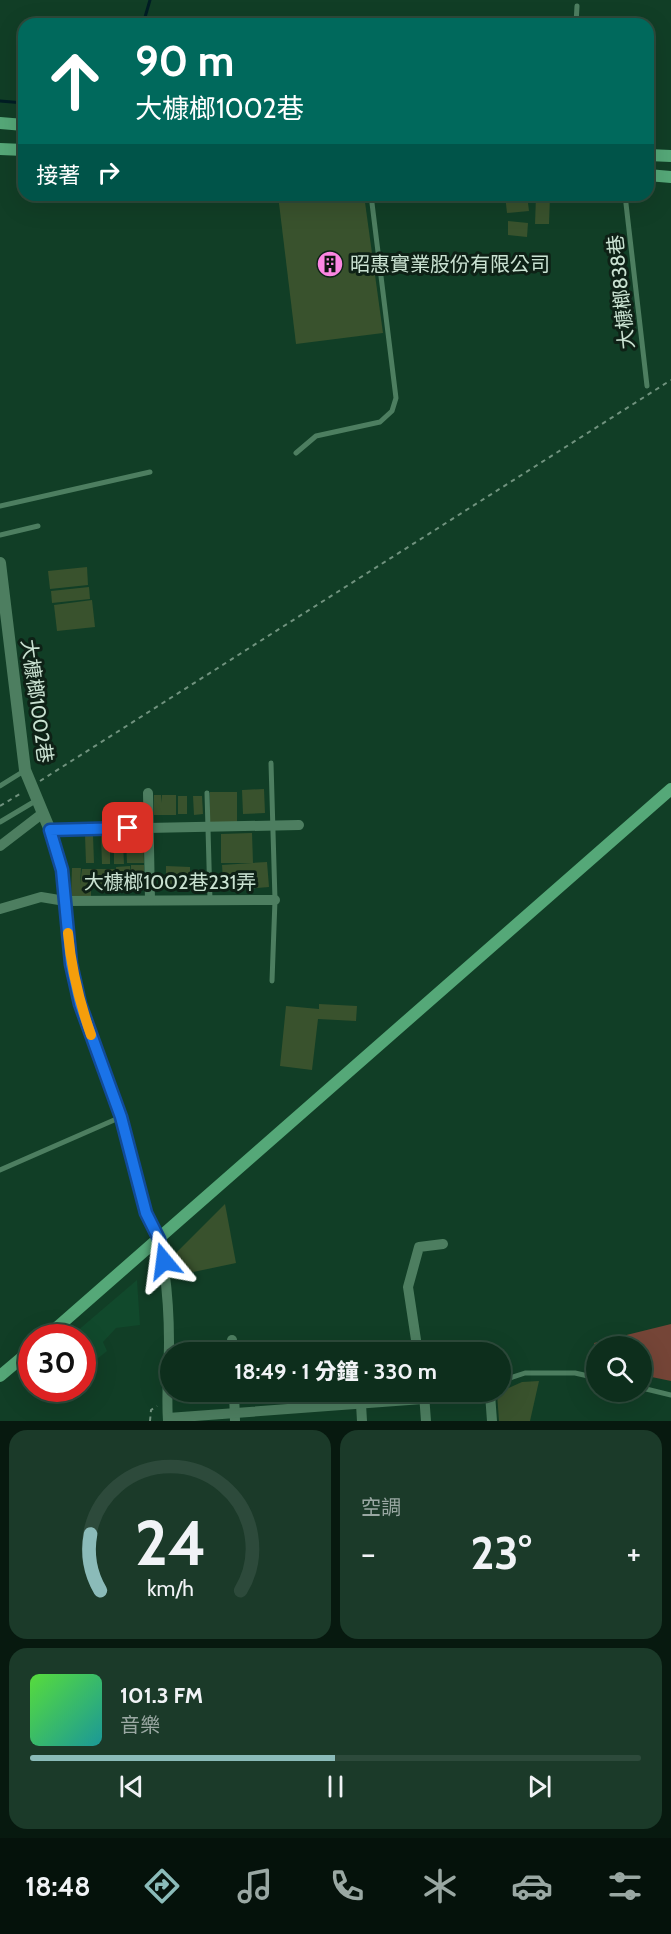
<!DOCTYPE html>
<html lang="zh-TW">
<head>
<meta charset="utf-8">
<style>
	:root { --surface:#0d2e1c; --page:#1b3a29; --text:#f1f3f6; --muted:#9aa8a3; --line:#2d4a3b; --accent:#8bbbb9 }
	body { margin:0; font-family:Cabin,"Noto Sans TC",sans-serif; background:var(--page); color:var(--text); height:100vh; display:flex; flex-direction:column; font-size:22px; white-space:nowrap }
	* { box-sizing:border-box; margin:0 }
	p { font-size:20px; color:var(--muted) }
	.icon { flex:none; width:33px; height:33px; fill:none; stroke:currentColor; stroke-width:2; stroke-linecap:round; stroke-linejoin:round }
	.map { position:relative; height:1421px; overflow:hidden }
	.side { display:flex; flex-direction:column; gap:9px; padding:9px; background:#07190f; flex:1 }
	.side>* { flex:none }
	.top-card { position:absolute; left:18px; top:18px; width:636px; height:183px; border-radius:18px; box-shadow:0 6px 24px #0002,0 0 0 2px var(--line); background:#00695c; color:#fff; overflow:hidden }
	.tools { position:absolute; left:586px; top:1336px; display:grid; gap:12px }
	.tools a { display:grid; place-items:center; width:66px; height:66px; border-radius:50%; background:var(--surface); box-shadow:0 6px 24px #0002,0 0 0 2px var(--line); font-size:30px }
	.speed { position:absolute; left:18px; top:1324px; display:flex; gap:12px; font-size:30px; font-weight:700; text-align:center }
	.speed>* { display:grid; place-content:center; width:78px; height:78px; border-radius:50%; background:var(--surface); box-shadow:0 6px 24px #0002,0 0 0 2px var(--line); line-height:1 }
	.speed .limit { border:9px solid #d22; background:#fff; color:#111 }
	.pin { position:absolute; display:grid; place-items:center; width:51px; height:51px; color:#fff; margin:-26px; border-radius:12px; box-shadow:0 3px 9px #0006 }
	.me { position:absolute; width:66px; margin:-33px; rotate:344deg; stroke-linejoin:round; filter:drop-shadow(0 0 4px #0008) }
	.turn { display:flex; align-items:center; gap:21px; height:126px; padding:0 18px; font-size:27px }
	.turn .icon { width:78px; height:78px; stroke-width:2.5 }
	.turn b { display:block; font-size:42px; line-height:51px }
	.then { display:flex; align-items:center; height:57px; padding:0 18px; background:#0003; gap:12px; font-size:22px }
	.big { font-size:45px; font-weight:800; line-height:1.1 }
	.side .widget { flex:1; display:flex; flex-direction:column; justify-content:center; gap:9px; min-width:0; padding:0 21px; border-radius:18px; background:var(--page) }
	.side .dial { align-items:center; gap:0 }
	.dial svg { height:156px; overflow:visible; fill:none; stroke:var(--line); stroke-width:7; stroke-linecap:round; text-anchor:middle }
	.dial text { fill:var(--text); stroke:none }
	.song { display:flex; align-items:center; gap:18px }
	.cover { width:72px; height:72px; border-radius:9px; background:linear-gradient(135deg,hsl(110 70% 55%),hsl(180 70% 35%)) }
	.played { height:6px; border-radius:3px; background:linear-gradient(90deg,var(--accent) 50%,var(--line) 50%) }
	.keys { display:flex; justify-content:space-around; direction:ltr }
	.heat { display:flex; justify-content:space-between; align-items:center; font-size:33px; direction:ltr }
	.side .tiles { flex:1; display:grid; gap:9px; grid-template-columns:1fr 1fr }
	.widget:last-child { grid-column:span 2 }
	.trip { position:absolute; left:160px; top:1342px; width:351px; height:60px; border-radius:30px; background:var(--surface); box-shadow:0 6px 24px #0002,0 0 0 2px var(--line); font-weight:800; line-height:60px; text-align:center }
	.tab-bar { display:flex; height:96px; justify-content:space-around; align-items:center; background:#05120b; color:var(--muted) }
	.tab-bar .icon { width:42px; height:42px }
	.tab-bar .active { color:var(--accent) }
	.tab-bar b { font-size:27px; color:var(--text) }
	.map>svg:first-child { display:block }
	.built { fill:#11492c }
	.green { fill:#754537 }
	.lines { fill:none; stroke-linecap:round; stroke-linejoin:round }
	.stream { stroke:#001d24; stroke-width:3 }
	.building { fill:#39522d }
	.path { stroke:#70927e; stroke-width:2; stroke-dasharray:4.5 4.5; stroke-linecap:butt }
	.service { stroke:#4d7e60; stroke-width:5 }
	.minor { stroke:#4d7e60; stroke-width:10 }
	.tertiary { stroke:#4d7e60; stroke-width:12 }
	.secondary { stroke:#55a878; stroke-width:12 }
	.route-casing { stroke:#114b97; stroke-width:15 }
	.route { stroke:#1a73e8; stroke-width:10 }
	.slow { stroke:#f59e0b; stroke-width:10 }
	.labels { text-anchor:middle; stroke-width:6; stroke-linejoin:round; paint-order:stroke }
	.poi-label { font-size:20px; fill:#cae2d2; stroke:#0e2116; text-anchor:start }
	.street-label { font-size:20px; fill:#cae2d2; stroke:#0e2116 }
</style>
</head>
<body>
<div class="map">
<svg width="671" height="1421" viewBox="0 0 671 1421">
	<rect width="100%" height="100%" fill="#113e26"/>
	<!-- built -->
	<polygon class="built" points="137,1280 140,1325 116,1328 103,1342 107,1351 97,1359 83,1362 82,1338 69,1338"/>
	<!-- green -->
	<polygon class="green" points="671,1324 671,1381 642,1375 642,1347 597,1347 597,1349 594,1343"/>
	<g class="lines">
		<!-- stream -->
		<g class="stream">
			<polyline points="143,24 150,0"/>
			<polyline points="0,101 24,103"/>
		</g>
	</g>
	<!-- building -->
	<g class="building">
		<polygon points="278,195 364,195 383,333 296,344"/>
		<polygon points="505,195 527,195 529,211 507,213"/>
		<polygon points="536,196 550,196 549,224 535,224"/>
		<polygon points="508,221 528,223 527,237 508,235"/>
		<polygon points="87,567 88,585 50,589 48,571"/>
		<polygon points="89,587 90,599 52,603 51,591"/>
		<polygon points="92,600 95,627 57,631 54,605"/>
		<polygon points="264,789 265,813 243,814 242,790"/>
		<rect x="210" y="792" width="27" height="30"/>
		<polygon points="154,795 161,795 162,803 162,795 176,795 176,815 154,815"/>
		<rect x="178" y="796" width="9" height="18"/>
		<polygon points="193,796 202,796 203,814 194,815"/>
		<polygon points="252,833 253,863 221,863 221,834"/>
		<polygon points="85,835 93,835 94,863 86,863"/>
		<polygon points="101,835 110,835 110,864 102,864"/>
		<polygon points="143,839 144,863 127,863 126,840"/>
		<polygon points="114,844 123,844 124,864 114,864"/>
		<polygon points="267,862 269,887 247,889 247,878 223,880 222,865"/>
		<polygon points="131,865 144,865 144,890 117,888 116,867 130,866 131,878"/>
		<polygon points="166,866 190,867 190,885 166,885"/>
		<polygon points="72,868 81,868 80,885 82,869 115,869 115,885 91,885 91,896 71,896"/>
		<polygon points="194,874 203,874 204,884 194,884"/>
		<polygon points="319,1004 357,1006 356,1021 318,1019 312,1070 280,1066 286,1006 319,1009"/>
		<polygon points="225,1204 236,1263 179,1275 175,1254"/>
		<polygon points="539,1381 530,1421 499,1421 497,1393 522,1382"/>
	</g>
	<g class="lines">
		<!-- path -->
		<g class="path">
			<polyline points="40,781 671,380"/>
			<polyline points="0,806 23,792"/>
			<polyline points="150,1421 151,1410 157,1406"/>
		</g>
		<!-- service -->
		<g class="service">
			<polyline points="576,24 577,6"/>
			<polyline points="641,24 641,21"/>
			<polyline points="625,195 647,386"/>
			<polyline points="296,453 316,436 380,422 392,411 396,398 371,195"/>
			<polyline points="0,506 150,472"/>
			<polyline points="0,535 38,526"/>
			<polyline points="271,763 275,900 272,981"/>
			<polyline points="0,786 24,771"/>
			<polyline points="207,793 210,900"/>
			<polyline points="0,822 37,800"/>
			<polyline points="0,1170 121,1117"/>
			<polyline points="501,1381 525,1373 575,1373 597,1378"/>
			<polyline points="642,1388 671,1395"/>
		</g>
		<!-- minor -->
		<g class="minor">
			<polyline points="148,793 150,900"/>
			<polyline points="50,830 299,825"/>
			<polyline points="0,846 43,813"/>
			<polyline points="0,909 41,897 65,901 275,900"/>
			<path d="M159 1239C166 1273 169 1307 169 1342 169 1368 166 1394 168 1421"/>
			<polyline points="232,1340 232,1353"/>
			<polyline points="418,1353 408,1287 419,1247 443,1244"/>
			<polyline points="234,1392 235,1421"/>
			<polyline points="424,1394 426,1421"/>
			<polyline points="361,1404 362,1421"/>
			<polyline points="168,1418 490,1394 492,1421"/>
		</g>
		<!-- tertiary -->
		<polyline class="tertiary" points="0,563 25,770 54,840 62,870 71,964 80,1004 121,1117 146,1213 159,1239"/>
		<!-- secondary -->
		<g class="secondary">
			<polyline points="0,123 24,125"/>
			<polyline points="0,149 24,150"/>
			<polyline points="648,155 671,156"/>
			<polyline points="648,175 671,177"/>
			<polyline points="45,1338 671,789"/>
			<polyline points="0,1376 32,1349"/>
		</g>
	</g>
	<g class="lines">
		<defs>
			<polyline id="route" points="128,828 50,830 62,870 71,964 80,1004 121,1117 146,1213 159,1239 164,1261"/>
		</defs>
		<!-- route casing -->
		<use href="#route" class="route-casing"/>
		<!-- route -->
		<use href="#route" class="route"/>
		<!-- slow -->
		<path class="slow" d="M68 933C71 968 79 1001 91 1035"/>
	</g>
	<!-- icons -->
	<defs>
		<symbol id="building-disc" viewBox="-11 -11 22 22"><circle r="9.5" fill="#fd86e2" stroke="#0e2116"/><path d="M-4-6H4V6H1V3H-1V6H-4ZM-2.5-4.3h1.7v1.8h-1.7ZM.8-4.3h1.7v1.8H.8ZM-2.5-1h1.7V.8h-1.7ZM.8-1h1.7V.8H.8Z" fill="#111"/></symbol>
	</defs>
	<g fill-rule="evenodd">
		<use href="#building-disc" x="315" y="249" width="30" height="30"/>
	</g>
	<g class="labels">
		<!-- poi labels -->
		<g class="poi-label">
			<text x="350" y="271">昭惠實業股份有限公司</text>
		</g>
		<!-- street labels -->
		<g class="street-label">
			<text transform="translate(621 292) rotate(-96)" y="7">大槺榔838巷</text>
			<text transform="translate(37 701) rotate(82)" y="7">大槺榔1002巷</text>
			<text x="170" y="889">大槺榔1002巷231弄</text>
		</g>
	</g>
</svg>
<div class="tools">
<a><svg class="icon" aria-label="search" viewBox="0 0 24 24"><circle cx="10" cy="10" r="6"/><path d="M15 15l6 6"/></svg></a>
</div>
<div class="speed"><div class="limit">30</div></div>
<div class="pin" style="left:128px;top:828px;background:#d93025"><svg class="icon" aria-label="arrive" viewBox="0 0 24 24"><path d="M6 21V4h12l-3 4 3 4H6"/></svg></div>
<svg class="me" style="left:164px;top:1261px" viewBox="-20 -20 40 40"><path d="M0-17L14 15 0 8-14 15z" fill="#1a73e8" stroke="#fff" stroke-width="4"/></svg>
<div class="trip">18:49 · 1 分鐘 · 330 m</div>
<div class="top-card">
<div class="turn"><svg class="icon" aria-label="ahead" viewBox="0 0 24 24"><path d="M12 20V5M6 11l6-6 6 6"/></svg><div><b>90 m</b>大槺榔1002巷</div></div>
<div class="then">接著<svg class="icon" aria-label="right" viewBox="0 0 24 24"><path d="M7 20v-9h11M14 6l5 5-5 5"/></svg></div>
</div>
</div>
<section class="side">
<div class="tiles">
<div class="widget dial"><svg viewBox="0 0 100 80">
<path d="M14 69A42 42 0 1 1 86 69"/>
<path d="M14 69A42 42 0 0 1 9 40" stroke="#8bbbb9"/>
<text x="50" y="56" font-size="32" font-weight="700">24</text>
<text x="50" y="72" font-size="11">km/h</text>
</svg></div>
<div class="widget"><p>空調</p>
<div class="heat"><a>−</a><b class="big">23°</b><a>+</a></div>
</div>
<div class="widget">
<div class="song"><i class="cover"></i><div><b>101.3 FM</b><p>音樂</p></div></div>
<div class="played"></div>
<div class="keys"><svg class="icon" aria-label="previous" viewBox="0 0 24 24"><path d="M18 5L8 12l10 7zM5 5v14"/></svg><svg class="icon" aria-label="pause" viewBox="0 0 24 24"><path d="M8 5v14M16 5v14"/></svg><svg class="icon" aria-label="next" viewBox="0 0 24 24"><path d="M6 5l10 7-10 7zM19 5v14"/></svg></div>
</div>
</div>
</section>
<nav class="tab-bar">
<b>18:48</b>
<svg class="icon active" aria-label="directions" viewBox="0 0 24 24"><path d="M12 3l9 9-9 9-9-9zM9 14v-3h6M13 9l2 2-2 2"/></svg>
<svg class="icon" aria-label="music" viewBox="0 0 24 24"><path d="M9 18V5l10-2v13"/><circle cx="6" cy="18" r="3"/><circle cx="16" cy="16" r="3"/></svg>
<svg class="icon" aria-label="phone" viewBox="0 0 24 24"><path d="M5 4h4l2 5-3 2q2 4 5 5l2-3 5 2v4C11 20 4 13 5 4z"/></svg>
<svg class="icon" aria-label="climate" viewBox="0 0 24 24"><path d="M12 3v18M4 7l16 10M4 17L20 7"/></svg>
<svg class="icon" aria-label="car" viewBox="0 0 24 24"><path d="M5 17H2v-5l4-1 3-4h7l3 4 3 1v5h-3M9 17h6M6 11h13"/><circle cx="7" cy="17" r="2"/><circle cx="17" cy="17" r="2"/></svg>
<svg class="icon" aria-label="filters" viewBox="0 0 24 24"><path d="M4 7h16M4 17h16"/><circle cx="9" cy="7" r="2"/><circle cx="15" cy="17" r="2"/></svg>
</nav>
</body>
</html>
